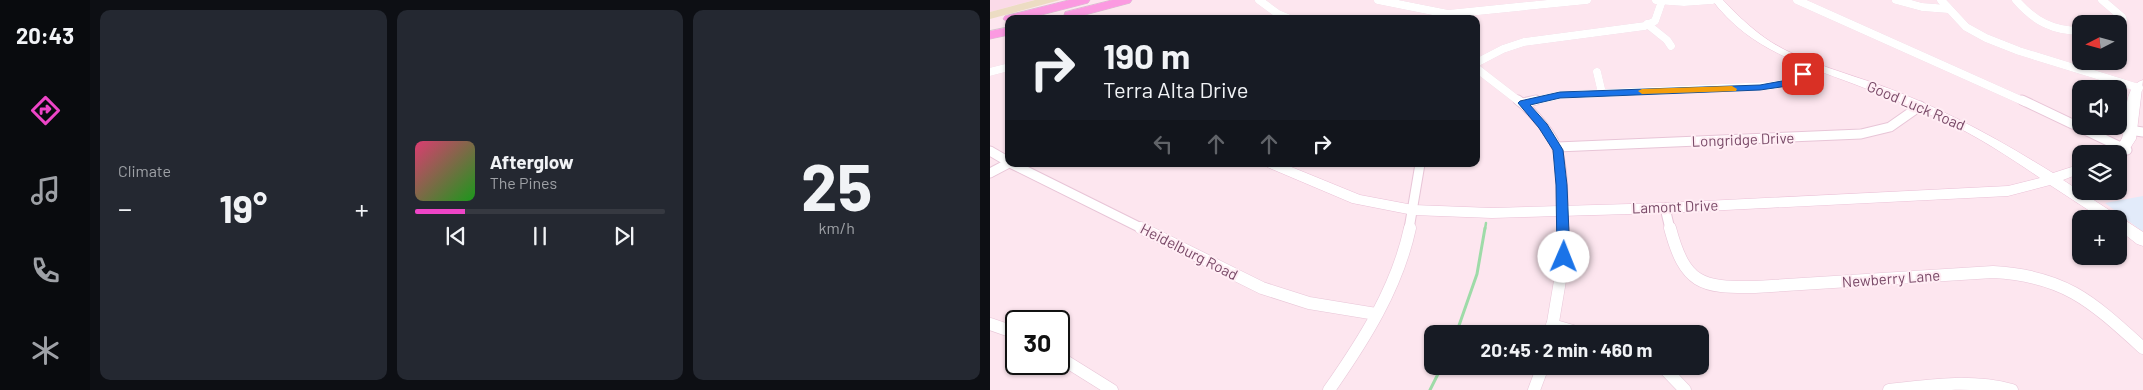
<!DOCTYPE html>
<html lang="en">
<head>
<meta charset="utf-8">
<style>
	:root { --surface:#171b24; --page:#242831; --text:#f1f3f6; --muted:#9ea1a6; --line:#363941; --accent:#ee45c7 }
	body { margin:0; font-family:Barlow,sans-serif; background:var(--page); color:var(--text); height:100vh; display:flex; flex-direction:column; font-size:19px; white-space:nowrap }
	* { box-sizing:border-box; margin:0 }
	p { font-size:16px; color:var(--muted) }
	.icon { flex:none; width:28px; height:28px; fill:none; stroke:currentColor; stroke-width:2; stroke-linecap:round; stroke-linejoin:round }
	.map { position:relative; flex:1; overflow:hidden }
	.sheet { display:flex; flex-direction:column; gap:10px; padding:10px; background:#0d0f14; width:900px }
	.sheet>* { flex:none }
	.hud { position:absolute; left:15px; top:15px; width:475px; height:152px; border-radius:10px; box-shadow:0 1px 4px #0004; background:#171b24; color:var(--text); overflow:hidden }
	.needle { width:32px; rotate:264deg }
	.buttons { position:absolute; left:1082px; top:15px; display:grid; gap:10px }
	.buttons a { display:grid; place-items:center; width:55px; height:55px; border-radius:10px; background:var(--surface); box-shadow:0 1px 4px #0004; font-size:25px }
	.speed { position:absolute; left:15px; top:310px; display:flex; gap:10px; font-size:25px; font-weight:700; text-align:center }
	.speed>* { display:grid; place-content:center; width:65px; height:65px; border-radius:50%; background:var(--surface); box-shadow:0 1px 4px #0004; line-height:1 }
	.speed .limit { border:2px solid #111; border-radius:8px; background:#fff; color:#111 }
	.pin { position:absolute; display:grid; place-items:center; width:42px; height:42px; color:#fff; margin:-21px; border-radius:10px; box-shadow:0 2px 8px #0006 }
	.me { position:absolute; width:55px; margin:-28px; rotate:1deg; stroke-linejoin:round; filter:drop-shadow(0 0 4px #0008) }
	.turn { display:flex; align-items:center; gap:18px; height:105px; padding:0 15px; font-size:22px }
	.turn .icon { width:65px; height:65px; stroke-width:2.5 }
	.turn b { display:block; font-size:35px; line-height:42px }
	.lanes { display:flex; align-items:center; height:48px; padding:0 15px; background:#0003; justify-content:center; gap:25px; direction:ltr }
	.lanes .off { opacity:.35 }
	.big { font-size:38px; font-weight:700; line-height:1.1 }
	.sheet .card { flex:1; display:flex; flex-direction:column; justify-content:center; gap:8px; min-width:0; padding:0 18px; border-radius:10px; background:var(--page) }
	.sheet .dial { align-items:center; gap:0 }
	.dial b { font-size:65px; line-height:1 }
	.song { display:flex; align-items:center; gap:15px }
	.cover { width:60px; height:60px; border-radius:8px; background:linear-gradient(135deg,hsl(340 70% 55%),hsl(120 70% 35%)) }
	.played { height:5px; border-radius:2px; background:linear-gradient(90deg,var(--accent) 20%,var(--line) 20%) }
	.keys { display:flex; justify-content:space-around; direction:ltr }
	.heat { display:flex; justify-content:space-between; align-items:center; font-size:28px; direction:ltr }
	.sheet .tiles { flex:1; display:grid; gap:10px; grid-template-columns:repeat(3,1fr) }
	.trip { position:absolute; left:434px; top:325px; width:285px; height:50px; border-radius:10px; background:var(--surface); box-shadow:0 1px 4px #0004; font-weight:700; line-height:50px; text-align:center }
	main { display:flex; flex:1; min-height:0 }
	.tab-bar { display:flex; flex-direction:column; width:90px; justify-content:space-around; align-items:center; background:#090b0e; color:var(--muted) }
	.tab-bar .icon { width:35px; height:35px }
	.tab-bar .on { color:var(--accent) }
	.tab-bar b { font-size:22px; color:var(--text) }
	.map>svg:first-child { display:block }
	.residential { fill:#fbdae8 }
	.education { fill:#e2ebfa }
	.green { fill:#ecdcc3 }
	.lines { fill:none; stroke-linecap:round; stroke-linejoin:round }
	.stream-far1 { stroke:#9edba8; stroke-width:2.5 }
	.stream { stroke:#9edba8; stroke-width:3 }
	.street-far2-casing { stroke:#e8c5d7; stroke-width:8 }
	.street-far1-casing { stroke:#e8c5d7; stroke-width:11 }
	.street-casing { stroke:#e8c5d7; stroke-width:13 }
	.secondary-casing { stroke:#eac0d6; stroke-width:1 }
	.highway-casing { stroke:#d4c5ce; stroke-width:1 }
	.street-far2 { stroke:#fff; stroke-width:8 }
	.street-far1 { stroke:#fff; stroke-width:9 }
	.street { stroke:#fff; stroke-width:12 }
	.secondary { fill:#fff; fill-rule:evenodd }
	.highway { fill:#fb9ae1; fill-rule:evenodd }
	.route { fill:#1a73e8; stroke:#114b97 }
	.slow { fill:#f59e0b }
	.labels { text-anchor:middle; stroke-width:4; stroke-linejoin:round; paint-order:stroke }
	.street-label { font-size:15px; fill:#794967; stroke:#ffedf4 }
</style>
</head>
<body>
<main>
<nav class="tab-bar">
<b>20:43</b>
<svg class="icon on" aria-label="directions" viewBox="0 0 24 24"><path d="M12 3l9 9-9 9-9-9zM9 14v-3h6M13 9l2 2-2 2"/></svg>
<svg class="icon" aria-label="music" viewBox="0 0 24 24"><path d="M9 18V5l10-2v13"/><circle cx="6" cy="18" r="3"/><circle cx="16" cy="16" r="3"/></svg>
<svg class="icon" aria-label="phone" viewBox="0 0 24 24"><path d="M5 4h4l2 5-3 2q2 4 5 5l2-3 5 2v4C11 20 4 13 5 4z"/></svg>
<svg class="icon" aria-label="climate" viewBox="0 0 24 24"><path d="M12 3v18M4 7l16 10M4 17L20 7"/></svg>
</nav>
<section class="sheet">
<div class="tiles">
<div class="card"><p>Climate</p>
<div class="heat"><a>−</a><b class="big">19°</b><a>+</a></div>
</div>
<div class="card">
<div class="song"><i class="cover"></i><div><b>Afterglow</b><p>The Pines</p></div></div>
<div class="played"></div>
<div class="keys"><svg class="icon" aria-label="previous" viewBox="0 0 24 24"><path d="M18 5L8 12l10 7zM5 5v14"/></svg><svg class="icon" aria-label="pause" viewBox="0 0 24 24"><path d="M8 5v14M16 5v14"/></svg><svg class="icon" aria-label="next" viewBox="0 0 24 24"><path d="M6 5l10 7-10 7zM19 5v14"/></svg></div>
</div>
<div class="card dial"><b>25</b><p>km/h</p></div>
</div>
</section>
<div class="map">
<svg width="1153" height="390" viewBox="0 0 1153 390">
	<rect width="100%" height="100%" fill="#fde6ef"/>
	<!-- residential -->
	<polygon class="residential" points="0,0 44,0 0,12"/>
	<!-- education -->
	<polygon class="education" points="1153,196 1153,232 1115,203"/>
	<!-- green -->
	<polygon class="green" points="45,0 70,0 0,19 0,12"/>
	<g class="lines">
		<!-- stream-far1 -->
		<polyline class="stream-far1" points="495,229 496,223"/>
		<!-- stream -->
		<g class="stream">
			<polyline points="466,334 487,274 495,228"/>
			<polyline points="440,390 452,366"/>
		</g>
		<defs>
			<g id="street-far2">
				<polyline points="269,0 288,14 300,19"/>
				<polyline points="388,0 458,14 597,0"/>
				<polyline points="666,0 694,2 722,0"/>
				<polyline points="807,0 1035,102"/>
				<polyline points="906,0 932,7 958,9"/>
				<polyline points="951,0 976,27 996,38 1029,51 1149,88"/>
				<path d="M1026 0C1044 21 1063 31 1091 31"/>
				<polyline points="1112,0 1132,17 1133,20 1129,24"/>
				<polyline points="657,24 677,40 681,46"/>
				<polyline points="486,63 513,49 534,42 655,26 665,21 672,1"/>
				<polyline points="486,68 530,102"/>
				<polyline points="0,72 19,67"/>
				<polyline points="607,72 612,93"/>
				<polyline points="540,102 570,95 779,86 801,82 825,66"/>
			</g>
			<g id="street-far1">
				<path d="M528 100C541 110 564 135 568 152 574 176 573 204 573 229"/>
				<polyline points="1032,100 1137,150"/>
				<polyline points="533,103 546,100"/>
				<polyline points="1146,131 1153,132"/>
				<polyline points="567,147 871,134 900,127 930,106"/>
				<polyline points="0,151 19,162"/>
				<polyline points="22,164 153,229"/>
				<polyline points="0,173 19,163"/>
				<polyline points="675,208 680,229"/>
				<polyline points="419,229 430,164"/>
			</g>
			<g id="street">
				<polyline points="151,228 272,288 319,303 386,314"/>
				<path d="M680 228C695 284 711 288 765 287L1003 272C1075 276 1101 301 1153 348"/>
				<polyline points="0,324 26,333"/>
				<polyline points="562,325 593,334"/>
				<polyline points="561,334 574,257 573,228"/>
				<polyline points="69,357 122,390"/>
				<polyline points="672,366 695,390"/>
				<path d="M339 390C374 340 407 288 420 228"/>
				<polyline points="544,390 553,366"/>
				<path d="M899 390C941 385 981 379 1022 390"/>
			</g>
			<g id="secondary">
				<path d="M722 0H733C748 16 763 30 781 42 816 64 869 76 908 92 963 114 1013 142 1063 173L1091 164V173L1073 180 1153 232V246L1147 244 1129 230V219H1112L1060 185 1018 196 675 213 502 218 423 215 362 203 277 167 275 164H294L370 195 423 205 502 208 675 203 1018 186 1050 178C1019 157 986 135 952 120 923 107 893 95 864 84 809 63 759 49 722 0Z"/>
				<path d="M1153 80 1146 139 1139 150 1129 158V154H1119C1123 148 1129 145 1132 138 1138 122 1131 86 1153 80Z"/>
			</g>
			<g id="highway">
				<polygon points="79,0 100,0 98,3 36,19 19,19 19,23 13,19 15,16"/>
				<polygon points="122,0 142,0 140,3 80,19 75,18 74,15 75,12"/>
				<polygon points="19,27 19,35 0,39 0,31"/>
			</g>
		</defs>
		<!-- street-far2 casing -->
		<use href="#street-far2" class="street-far2-casing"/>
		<!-- street-far1 casing -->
		<use href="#street-far1" class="street-far1-casing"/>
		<!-- street casing -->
		<use href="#street" class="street-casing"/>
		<!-- secondary casing -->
		<use href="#secondary" class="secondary-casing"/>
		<!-- highway casing -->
		<use href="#highway" class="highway-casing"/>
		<!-- street-far2 -->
		<use href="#street-far2" class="street-far2"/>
		<!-- street-far1 -->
		<use href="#street-far1" class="street-far1"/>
		<!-- street -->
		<use href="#street" class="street"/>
		<!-- secondary -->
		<use href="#secondary" class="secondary"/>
		<!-- highway -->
		<use href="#highway" class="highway"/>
	</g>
	<!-- route -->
	<polygon class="route" points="813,72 818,74 817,76 798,86 770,90 570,98 540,105 557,124 573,150 577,185 580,257 578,260 569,260 567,257 566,185 563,150 549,128 528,103 530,101 570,92 770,85 792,81"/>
	<!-- slow -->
	<polygon class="slow" points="742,86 747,89 746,91 652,94 648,91 652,89"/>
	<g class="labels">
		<!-- street labels -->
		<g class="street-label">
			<text transform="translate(926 106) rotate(23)" y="5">Good Luck Road</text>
			<text transform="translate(753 140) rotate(-2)" y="5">Longridge Drive</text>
			<text transform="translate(685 207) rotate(-2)" y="5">Lamont Drive</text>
			<text transform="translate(199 252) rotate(27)" y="5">Heidelburg Road</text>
			<text transform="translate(901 279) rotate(-4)" y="5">Newberry Lane</text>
		</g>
	</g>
</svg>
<div class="buttons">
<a><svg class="needle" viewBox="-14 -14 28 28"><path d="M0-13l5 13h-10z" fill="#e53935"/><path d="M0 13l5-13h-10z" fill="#9ea1a6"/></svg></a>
<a><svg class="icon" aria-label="sound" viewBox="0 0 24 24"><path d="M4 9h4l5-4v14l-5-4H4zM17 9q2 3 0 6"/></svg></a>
<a><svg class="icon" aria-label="layers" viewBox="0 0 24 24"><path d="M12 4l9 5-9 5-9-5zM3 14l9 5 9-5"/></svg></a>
<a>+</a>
</div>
<div class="speed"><div class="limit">30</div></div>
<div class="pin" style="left:813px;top:74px;background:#d93025"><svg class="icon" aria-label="arrive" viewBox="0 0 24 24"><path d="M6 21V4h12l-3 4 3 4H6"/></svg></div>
<svg class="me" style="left:574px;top:257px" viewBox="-20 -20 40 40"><circle r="19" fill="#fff"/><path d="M0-13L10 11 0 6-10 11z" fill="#1a73e8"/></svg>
<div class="trip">20:45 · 2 min · 460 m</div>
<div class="hud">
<div class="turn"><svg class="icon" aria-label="right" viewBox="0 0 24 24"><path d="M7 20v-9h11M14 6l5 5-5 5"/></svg><div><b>190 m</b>Terra Alta Drive</div></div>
<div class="lanes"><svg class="icon off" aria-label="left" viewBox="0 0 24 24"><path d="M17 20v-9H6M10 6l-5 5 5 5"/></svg><svg class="icon off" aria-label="ahead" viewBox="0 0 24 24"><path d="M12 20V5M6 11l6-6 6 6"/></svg><svg class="icon off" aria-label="ahead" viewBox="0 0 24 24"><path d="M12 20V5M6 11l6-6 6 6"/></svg><svg class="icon" aria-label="right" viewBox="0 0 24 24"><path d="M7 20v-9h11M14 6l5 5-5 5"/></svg></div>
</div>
</div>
</main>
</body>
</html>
